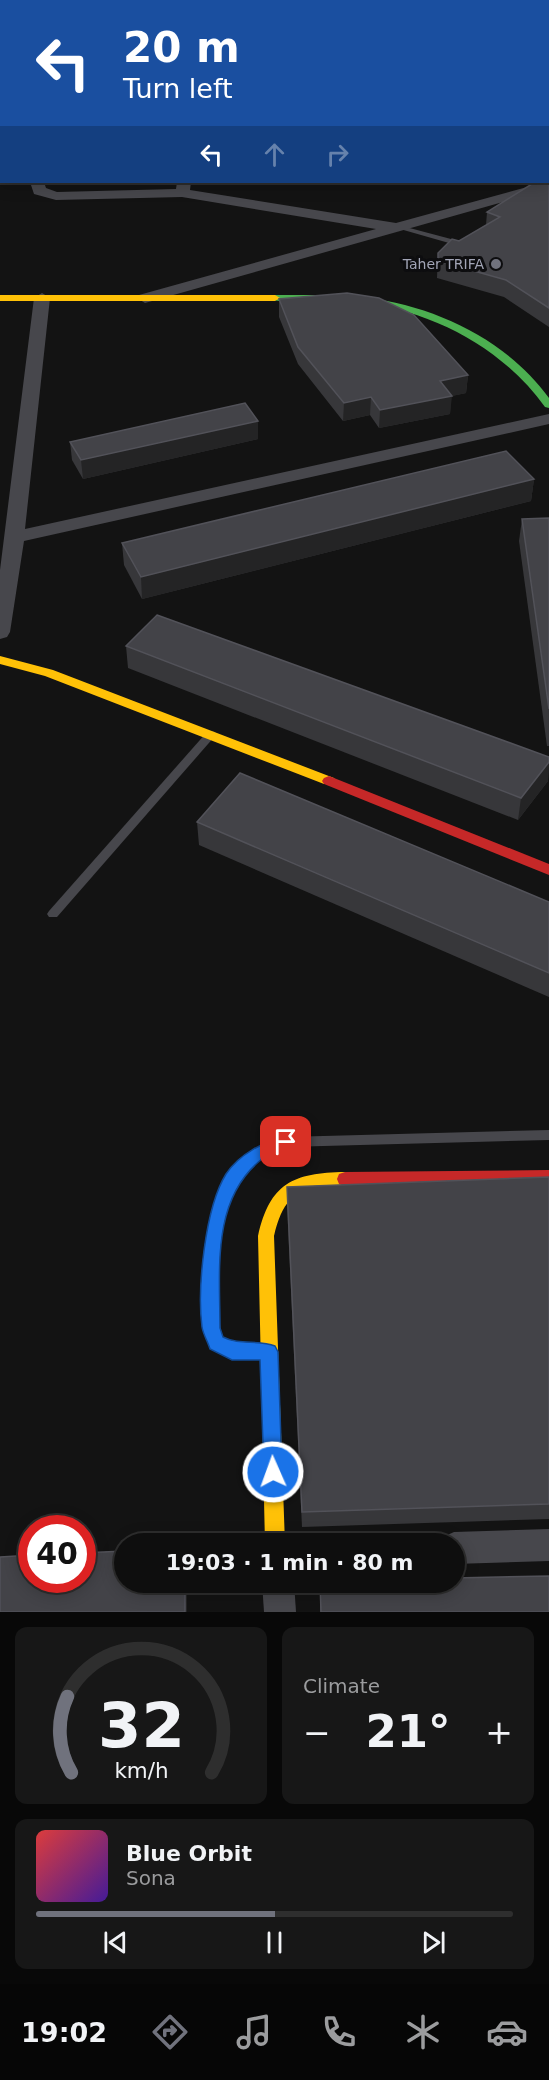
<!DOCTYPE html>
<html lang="en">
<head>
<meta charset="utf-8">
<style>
	:root { --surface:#0e0e0e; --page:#171717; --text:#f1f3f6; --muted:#9b9c9e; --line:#2e2e2e; --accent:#70727d }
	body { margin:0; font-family:"DejaVu Sans",sans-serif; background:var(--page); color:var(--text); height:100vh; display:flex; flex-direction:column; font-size:22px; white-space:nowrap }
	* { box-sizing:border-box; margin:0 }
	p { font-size:20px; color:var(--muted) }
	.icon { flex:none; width:33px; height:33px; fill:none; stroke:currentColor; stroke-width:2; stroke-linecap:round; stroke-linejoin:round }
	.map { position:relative; height:1612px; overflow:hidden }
	.drawer { display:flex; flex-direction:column; gap:15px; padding:15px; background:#080808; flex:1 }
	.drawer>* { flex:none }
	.guide { position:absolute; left:0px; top:0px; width:549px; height:183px; box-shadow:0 3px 15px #0003,0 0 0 2px var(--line); background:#1a4fa0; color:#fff; overflow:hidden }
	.speed { position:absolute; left:18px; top:1515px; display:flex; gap:12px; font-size:30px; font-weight:700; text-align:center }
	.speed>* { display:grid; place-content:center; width:78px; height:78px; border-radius:50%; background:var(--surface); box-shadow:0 3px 15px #0003,0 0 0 2px var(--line); line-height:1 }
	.speed .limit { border:9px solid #d22; background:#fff; color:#111 }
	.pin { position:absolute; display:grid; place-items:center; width:51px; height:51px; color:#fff; margin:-26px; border-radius:12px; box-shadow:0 3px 9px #0006 }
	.me { position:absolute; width:66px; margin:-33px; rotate:358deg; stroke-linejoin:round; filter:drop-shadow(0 0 4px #0008) }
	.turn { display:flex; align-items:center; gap:21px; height:126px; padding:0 24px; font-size:27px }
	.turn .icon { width:78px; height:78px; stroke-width:2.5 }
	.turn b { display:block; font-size:42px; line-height:51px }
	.lanes { display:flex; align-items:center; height:57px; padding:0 24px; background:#0003; justify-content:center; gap:30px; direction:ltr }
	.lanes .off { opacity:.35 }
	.big { font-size:45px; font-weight:700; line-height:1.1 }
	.drawer .widget { flex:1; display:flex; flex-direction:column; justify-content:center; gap:9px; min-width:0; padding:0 21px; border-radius:12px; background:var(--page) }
	.drawer .dial { align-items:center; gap:0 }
	.dial svg { height:156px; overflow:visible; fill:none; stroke:var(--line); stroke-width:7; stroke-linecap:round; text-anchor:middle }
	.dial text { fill:var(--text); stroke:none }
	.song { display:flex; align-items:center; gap:18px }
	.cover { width:72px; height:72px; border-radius:9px; background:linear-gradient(135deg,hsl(0 70% 55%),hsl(260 70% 35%)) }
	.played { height:6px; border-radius:3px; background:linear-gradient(90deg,var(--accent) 50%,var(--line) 50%) }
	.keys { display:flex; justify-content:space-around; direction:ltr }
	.heat { display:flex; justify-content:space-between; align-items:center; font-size:33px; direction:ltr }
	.drawer .tiles { flex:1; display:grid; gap:15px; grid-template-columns:1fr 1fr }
	.widget:last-child { grid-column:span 2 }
	.trip { position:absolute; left:114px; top:1533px; width:351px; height:60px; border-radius:30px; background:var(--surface); box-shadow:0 3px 15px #0003,0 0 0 2px var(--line); font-weight:700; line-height:60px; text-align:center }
	.tabs { display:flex; height:96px; justify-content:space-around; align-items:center; background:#060606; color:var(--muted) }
	.tabs .icon { width:42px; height:42px }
	.tabs .selected { color:var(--accent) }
	.tabs b { font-size:27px; color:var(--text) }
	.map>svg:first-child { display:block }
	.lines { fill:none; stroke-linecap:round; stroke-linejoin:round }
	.lane { fill:#47474c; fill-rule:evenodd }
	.street { fill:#47474c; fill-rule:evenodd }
	.fast { fill:#4caf50; fill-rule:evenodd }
	.slow { fill:#ffc107; fill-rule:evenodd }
	.jam { fill:#c62828; fill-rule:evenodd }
	.wall { fill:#37373a }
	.shaded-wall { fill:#242425 }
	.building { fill:#434348; stroke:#525259; stroke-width:1.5 }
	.route { fill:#1a73e8; stroke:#114b97; stroke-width:1.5 }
	.poi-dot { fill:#70727d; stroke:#0d0d0f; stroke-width:2 }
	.labels { text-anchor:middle; stroke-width:6; stroke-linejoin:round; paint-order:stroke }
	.far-poi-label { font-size:14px; fill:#a2a5b6; stroke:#0d0d0f; text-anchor:end }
</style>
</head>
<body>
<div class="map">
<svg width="549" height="1612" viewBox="0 0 549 1612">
	<rect width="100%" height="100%" fill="#131313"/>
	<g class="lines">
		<!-- lane -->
		<g class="lane">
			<polygon points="402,226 466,243 467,245 463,247 400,229 399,228"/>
			<polygon points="211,731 215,732 216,734 215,736 57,917 49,917 47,914 49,911 207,732"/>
			<path d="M549 1130V1140L286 1147C268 1154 249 1165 238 1181 215 1213 213 1301 223 1339 240 1348 252 1341 267 1347L269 1352 267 1357C249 1364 228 1356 212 1348 195 1309 204 1208 228 1173 242 1154 265 1144 286 1137Z"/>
		</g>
		<!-- street -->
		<g class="street">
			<rect x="55" y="0" width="12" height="2"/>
			<rect x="175" y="0" width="12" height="2"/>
			<rect x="295" y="0" width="12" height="2"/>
			<rect x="484" y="0" width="12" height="2"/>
			<rect x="548" y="89" width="1" height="10"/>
			<polygon points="549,181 549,189 145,303 137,298 139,295 376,229 182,197 56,200 34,194 30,182 44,182 46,188 57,192 176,189 177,182 191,182 190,190 396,223"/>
			<polygon points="42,293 50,298 25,529 549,414 549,424 24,541 10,632 7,637 0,639 0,570 34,298"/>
			<polygon points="549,1529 549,1561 454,1564 454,1544 440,1544 443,1537 454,1532"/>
			<polygon points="262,1582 294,1582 296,1612 264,1612"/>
		</g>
		<!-- fast -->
		<path class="fast" d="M275 295C306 295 337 294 367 298 436 306 508 341 549 398V408L545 407C501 346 429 309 354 302 327 300 298 305 272 300V296Z"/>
		<!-- slow -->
		<g class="slow">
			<polygon points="0,295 275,295 280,298 275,301 0,301"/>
			<polygon points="0,656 53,670 334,778 336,781 334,784 324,784 45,676 0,664"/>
			<path d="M345 1172 351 1174 353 1179 351 1184C343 1187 335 1186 327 1187 292 1189 282 1203 274 1236L285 1544H265L258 1236C270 1183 293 1173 345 1172Z"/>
		</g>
		<!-- jam -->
		<g class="jam">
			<polygon points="329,776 549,864 549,875 324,784 322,781 324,778"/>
			<polygon points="549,1170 549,1184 345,1186 339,1184 337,1179 339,1174 345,1172"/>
		</g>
	</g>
	<!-- wall -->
	<g class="wall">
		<polygon points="549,179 549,327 504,297 437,278 438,253 486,225 487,212"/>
		<rect x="48" y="182" width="56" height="1"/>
		<polygon points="279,299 468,375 466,393 451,396 450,414 379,428 370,415 343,421 298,364 279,317"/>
		<polygon points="258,421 258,439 83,479 72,460 70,442"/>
		<polygon points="534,479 531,501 142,599 124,565 122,543"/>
		<polygon points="549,518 549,746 547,746 519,541 522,519"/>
		<polygon points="126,646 549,757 548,781 518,820 128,668"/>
		<polygon points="197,822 549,902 549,997 199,845"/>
		<polygon points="549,1177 549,1519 302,1527 287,1205 287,1187"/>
		<polygon points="320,1582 549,1612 320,1612"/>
	</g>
	<!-- shaded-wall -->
	<g class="shaded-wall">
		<polygon points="549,10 549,21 548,21 548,11"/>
		<polygon points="468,375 466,393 448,397 452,396 450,414 379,428 380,410 440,381"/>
		<polygon points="371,397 370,415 343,421 344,403"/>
		<polygon points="258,421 258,439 83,479 81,460"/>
		<polygon points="534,479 531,501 142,599 141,577"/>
		<polygon points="549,762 548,781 518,820 521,798"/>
		<rect x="185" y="1582" width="2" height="30"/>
	</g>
	<!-- building -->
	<g class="building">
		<rect x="63" y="0" width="50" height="2"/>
		<rect x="114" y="0" width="50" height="2"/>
		<polygon points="238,0 287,0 288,2 238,2"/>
		<polygon points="525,0 549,0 549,10 548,11 548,2 526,2"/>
		<polygon points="548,179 549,179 549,308 506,280 438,261 438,253 452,239 459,241 500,217 487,212 535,182 548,182"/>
		<polygon points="347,293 379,298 414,315 468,375 440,381 452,396 380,410 371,397 344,403 298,347 279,299"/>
		<polygon points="245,403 258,421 81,460 70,442"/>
		<polygon points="506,451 534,479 141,577 122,543"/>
		<polygon points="549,518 549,709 522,519"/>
		<polygon points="157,615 549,757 549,762 521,798 126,646"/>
		<polygon points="240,773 549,902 549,973 197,822"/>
		<polygon points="549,1177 549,1504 302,1512 287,1187"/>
		<polygon points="124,1551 124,1582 185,1582 185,1612 0,1612 0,1557 32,1555 32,1580 82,1580 82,1553"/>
		<polygon points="549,1576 549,1612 321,1612 320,1582 454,1582 454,1578"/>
	</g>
	<!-- route -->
	<path class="route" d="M286 1135 292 1137 294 1142 292 1147C282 1150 270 1153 262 1159 211 1199 220 1271 220 1328L223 1337C240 1346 258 1339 275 1346L278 1352 282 1472 280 1478 273 1481 266 1478 264 1472 260 1360H232L210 1349C208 1342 203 1334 202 1327 197 1288 205 1208 226 1174 240 1153 263 1143 286 1135Z"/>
	<!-- markers -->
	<circle class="poi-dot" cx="496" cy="264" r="6"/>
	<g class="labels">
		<!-- far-poi labels -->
		<g class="far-poi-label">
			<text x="484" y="269">Taher TRIFA</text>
		</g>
	</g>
</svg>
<div class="speed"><div class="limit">40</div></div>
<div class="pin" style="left:286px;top:1142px;background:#d93025"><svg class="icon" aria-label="arrive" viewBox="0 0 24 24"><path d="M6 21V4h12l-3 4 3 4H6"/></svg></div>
<svg class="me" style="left:273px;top:1472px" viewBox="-20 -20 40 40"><circle r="17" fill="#1a73e8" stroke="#fff" stroke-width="3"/><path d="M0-11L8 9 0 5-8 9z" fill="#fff"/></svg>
<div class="trip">19:03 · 1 min · 80 m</div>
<div class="guide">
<div class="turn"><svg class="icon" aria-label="left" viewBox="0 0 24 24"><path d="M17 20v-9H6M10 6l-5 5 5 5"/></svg><div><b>20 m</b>Turn left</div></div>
<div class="lanes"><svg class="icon" aria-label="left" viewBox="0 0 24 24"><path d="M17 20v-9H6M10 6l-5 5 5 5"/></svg><svg class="icon off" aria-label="ahead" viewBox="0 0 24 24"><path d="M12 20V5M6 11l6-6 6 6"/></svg><svg class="icon off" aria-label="right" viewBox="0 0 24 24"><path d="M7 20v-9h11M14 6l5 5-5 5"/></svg></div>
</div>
</div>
<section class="drawer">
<div class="tiles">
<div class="widget dial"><svg viewBox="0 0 100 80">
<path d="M14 69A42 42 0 1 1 86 69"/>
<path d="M14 69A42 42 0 0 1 12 30" stroke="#70727d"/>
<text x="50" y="56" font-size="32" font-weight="700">32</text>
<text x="50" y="72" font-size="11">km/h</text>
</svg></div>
<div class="widget"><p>Climate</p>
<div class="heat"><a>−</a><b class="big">21°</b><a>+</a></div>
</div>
<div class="widget">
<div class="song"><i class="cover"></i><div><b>Blue Orbit</b><p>Sona</p></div></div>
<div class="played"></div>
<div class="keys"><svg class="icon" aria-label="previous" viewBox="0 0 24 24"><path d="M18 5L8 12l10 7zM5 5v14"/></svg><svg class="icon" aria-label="pause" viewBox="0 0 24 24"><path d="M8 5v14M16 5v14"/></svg><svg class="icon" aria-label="next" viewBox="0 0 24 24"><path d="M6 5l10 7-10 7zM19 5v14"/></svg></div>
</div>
</div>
</section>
<nav class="tabs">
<b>19:02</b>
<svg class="icon selected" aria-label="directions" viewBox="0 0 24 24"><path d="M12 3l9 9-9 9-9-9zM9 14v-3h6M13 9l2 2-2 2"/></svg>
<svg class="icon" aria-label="music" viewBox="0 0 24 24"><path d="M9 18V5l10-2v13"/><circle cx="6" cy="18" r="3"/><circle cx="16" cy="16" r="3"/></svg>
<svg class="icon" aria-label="phone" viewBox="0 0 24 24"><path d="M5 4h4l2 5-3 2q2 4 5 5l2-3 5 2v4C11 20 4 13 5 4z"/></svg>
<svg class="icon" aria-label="climate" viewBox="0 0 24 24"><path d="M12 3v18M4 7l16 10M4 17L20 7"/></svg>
<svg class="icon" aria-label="car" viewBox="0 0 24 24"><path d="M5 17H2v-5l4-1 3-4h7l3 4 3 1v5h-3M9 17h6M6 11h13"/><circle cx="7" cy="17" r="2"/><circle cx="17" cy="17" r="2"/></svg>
</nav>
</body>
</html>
